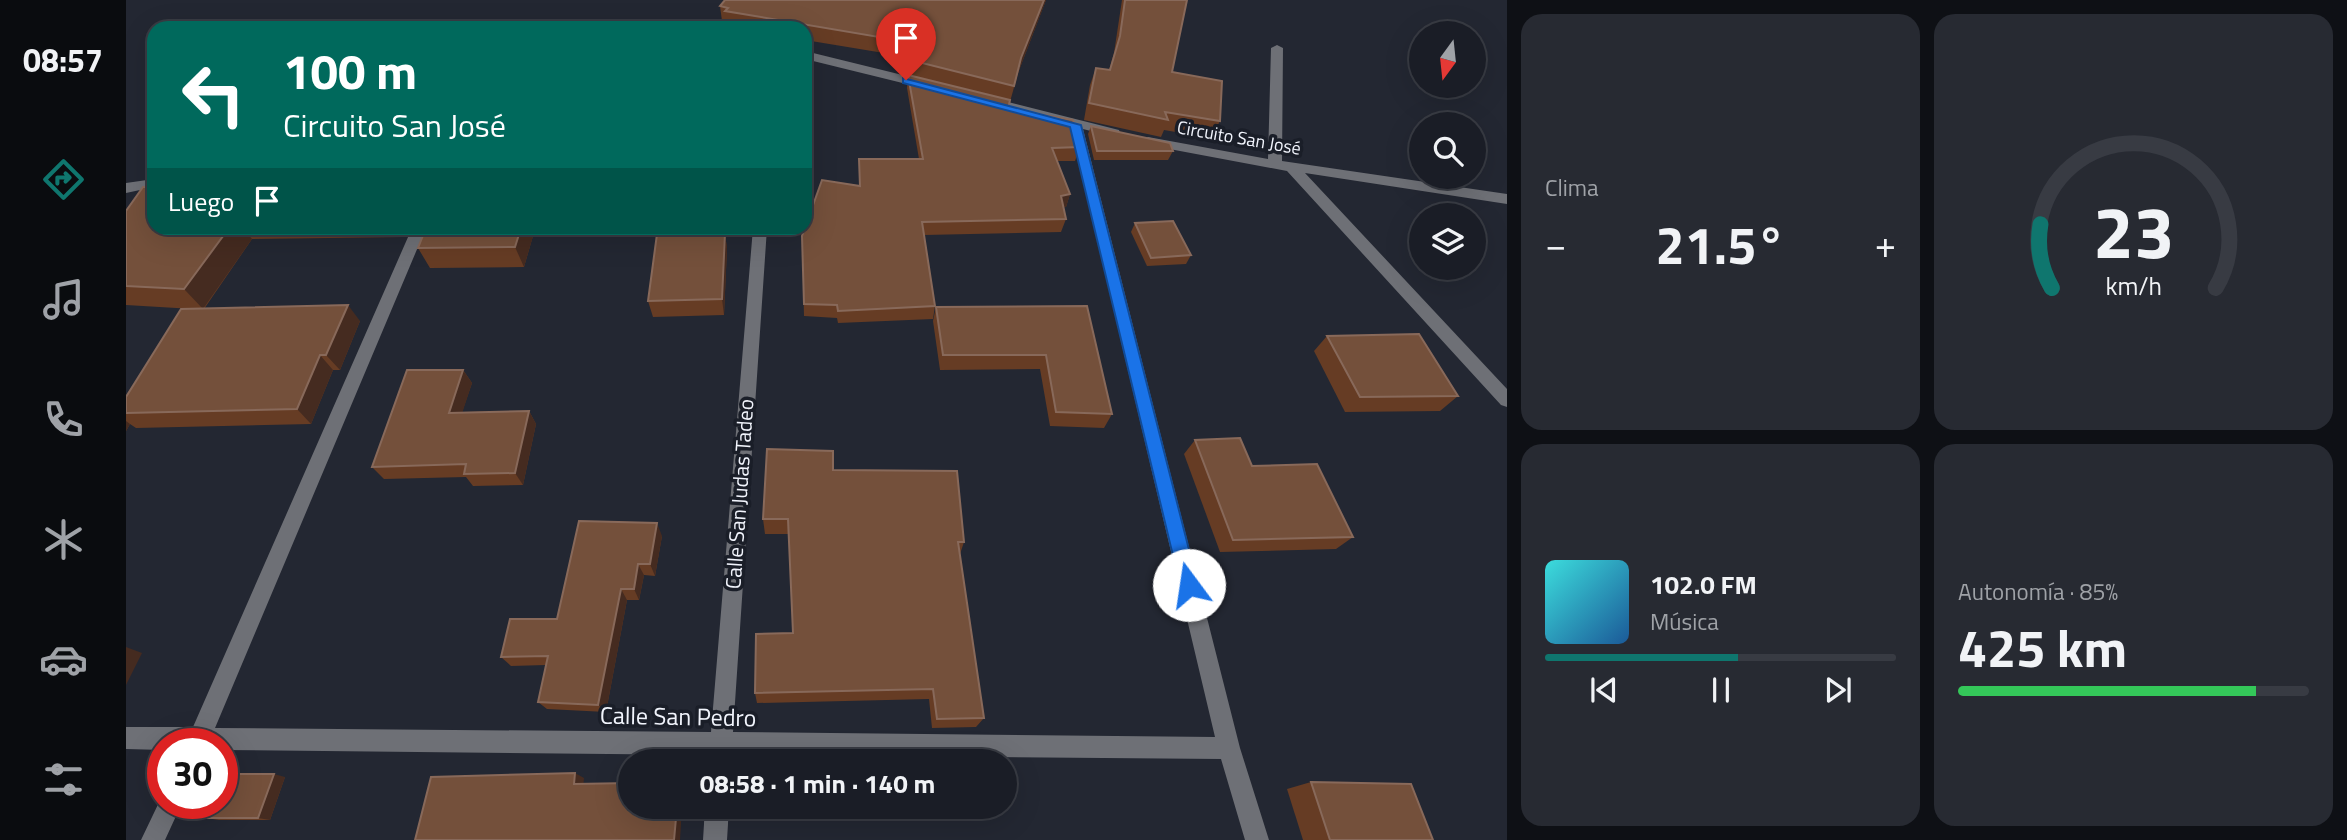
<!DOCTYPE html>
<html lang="es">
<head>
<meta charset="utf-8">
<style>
	:root { --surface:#1a1d26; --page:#272a32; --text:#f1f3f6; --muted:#9fa2a7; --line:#383b43; --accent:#0f766e }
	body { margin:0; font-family:"Titillium Web",sans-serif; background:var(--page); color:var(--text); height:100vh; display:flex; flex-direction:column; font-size:26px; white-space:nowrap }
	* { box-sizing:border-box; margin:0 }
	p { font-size:23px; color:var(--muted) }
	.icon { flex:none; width:38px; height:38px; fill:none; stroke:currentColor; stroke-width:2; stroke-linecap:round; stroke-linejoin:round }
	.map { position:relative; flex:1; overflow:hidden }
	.drawer { display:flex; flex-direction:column; gap:14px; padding:14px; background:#0e1015; width:840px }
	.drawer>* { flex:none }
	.banner { position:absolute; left:21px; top:21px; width:665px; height:214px; border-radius:21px; box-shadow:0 7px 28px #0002,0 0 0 2px var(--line); background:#00695c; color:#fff; overflow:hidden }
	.needle { width:46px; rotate:195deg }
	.fabs { position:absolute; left:1283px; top:21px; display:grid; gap:14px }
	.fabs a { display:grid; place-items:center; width:77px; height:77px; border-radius:50%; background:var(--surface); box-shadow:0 7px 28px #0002,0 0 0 2px var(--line); font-size:35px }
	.speed { position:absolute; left:21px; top:728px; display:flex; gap:14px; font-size:35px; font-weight:700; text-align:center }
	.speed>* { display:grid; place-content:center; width:91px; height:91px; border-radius:50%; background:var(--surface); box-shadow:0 7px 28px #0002,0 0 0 2px var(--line); line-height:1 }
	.speed .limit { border:10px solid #d22; background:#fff; color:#111 }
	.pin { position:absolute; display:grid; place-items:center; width:60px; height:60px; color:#fff; margin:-72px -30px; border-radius:50% 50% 50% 0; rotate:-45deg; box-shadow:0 0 7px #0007 }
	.pin .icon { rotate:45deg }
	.me { position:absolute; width:77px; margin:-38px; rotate:346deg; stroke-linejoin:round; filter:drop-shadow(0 0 5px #0008) }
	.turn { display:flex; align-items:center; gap:24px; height:147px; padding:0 21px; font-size:32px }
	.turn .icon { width:91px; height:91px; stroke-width:2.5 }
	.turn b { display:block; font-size:49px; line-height:60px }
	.then { display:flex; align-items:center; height:66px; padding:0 21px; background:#0003; gap:14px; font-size:26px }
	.big { font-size:52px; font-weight:700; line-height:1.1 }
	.drawer .card { flex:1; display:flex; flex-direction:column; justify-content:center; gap:10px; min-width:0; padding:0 24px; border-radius:21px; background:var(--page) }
	.drawer .dial { align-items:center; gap:0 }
	.dial svg { height:182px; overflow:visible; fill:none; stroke:var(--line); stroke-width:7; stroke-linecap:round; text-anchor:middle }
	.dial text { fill:var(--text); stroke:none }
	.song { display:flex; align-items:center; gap:21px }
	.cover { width:84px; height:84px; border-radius:10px; background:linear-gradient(135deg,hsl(180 70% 55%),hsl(210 70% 35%)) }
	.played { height:7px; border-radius:4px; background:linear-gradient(90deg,var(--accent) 55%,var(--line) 55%) }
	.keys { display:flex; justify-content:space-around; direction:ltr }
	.heat { display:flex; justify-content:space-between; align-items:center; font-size:38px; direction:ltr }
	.charge { height:10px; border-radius:5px; background:linear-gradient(90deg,#34c759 85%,var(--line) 0) }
	.drawer .tiles { flex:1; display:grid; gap:14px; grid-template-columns:repeat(2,1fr) }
	.trip { position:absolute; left:492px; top:749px; width:399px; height:70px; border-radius:35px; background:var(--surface); box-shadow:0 7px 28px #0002,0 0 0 2px var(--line); font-weight:700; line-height:70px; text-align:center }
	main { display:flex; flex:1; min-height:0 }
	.tabs { display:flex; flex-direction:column; width:126px; justify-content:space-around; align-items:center; background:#0a0c0f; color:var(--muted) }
	.tabs .icon { width:49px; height:49px }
	.tabs .active { color:var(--accent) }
	.tabs b { font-size:32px; color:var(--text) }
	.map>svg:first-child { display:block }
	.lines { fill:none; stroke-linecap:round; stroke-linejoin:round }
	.minor { fill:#6e7076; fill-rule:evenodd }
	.wall { fill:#663c24 }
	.shaded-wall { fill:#452b20 }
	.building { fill:#74503b; stroke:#88695a; stroke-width:2 }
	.route { fill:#1a73e8; stroke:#114b97; stroke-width:2 }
	.labels { text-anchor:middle; stroke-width:7; stroke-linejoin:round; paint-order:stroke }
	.far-street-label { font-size:18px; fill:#f1f4fc; stroke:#1a1e28 }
	.street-label { font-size:21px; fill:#f1f4fc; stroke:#1a1e28 }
	.near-street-label { font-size:24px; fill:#f1f4fc; stroke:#1a1e28 }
</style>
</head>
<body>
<main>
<nav class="tabs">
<b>08:57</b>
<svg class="icon active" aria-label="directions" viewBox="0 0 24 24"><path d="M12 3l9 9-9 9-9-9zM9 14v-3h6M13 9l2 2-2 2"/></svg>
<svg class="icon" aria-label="music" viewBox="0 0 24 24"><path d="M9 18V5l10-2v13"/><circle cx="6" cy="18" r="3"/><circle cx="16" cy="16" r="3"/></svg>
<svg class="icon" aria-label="phone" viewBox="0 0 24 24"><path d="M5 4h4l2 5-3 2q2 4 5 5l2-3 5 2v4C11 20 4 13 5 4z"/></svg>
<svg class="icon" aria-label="climate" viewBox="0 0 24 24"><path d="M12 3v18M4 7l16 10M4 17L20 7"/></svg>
<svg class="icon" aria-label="car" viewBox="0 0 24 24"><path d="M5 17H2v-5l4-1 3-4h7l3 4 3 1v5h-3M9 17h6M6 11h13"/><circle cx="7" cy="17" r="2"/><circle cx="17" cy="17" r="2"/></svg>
<svg class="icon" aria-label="filters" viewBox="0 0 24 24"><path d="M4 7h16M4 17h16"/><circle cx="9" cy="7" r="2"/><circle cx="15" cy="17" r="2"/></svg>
</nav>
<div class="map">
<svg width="1381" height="840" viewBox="0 0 1381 840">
	<rect width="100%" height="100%" fill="#232732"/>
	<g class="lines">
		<!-- minor -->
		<g class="minor">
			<polygon points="1151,45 1157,48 1156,161 1381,194 1381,204 1179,173 1381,389 1381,407 1375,405 1161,171 1022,145 1015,141 1022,137 1142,159 1145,48"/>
			<polygon points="679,51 809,83 811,86 805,90 679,59"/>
			<polygon points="862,97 993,130 994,133 988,137 957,129 1114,748 1143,840 1119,840 1095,759 606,755 605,761 583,761 583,755 96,750 96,744 37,744 37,750 0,749 0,727 67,727 286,228 300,228 89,728 585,732 627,228 641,228 607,732 1089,737 944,126 858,104 856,101"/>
			<polygon points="28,179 28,187 0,193 0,183"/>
			<polygon points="37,794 37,803 56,803 39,840 15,840"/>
			<polygon points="579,807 603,807 601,840 577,840"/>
		</g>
	</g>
	<!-- wall -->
	<g class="wall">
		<polygon points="599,0 920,0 892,73 882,109 954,147 949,161 931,161 944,194 940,207 937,207 940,219 935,232 798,235 809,306 807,319 712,323 711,318 678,316 676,236 733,186 733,159 793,159 781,88 782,75 779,74 776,56 679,40 679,28 610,28 600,26 600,22 596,21 594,6"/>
		<polygon points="996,0 1061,0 1046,72 1094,121 1085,138 1038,130 1035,137 958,120 964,85 970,68 983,70 988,53"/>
		<polygon points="965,126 1047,151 1042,160 968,160 962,134"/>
		<polygon points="0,211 28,228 285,228 279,237 126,239 78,309 234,321 214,370 207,370 185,424 10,428 4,424 0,431 0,397 67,309 0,305"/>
		<polygon points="1009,223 1065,255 1060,264 1021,266 1005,232"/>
		<polygon points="294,228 548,228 548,230 461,231 460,236 407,236 398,267 304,268 292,248 298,234"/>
		<polygon points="599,233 601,249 598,315 527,317 522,301"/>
		<polygon points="961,306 986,414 978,428 924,426 914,369 814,370 807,321 810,307"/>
		<polygon points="1201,336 1332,396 1314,411 1219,412 1188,351"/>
		<polygon points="337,370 346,383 336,412 403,411 410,424 397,485 347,486 340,477 258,479 246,467"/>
		<polygon points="1069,440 1126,466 1227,537 1210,549 1094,552 1058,454"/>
		<polygon points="707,470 838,542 834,554 858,718 850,727 806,728 803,699 631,703 629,693 667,633 663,534 639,534 637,519"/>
		<polygon points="536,536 529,576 518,575 513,600 501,600 480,712 421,709 412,702 420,665 385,666 375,657 431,619"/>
		<polygon points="159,777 144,820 93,820 80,818"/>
		<polygon points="1185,782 1307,840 1177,840 1161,789"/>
	</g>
	<!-- shaded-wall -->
	<g class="shaded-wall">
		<polygon points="918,0 920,0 892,73 885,102 895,58"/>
		<polygon points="944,194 940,207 930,209 935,196"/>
		<polygon points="103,228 117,228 126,239 77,309 58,289"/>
		<polygon points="274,228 285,228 279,237"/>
		<polygon points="395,228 404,228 407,236 398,267 389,247"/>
		<polygon points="599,233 601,249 598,315 596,299"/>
		<polygon points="222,305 234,321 214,370 200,355"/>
		<polygon points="194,355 207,370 185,424 171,409"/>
		<polygon points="337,370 346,383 332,426 323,413"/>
		<polygon points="403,411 410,424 397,485 389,473"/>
		<polygon points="0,421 4,424 0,431"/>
		<polygon points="531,523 536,536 529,576 524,564"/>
		<polygon points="512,564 518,575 513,600 508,589"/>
		<polygon points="495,589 501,600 480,712 472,705"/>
		<polygon points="0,647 16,653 0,685"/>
		<polygon points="449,773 458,778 457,789 448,784"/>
		<polygon points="148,774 159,777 144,820 132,818"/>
		<polygon points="551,807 556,807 554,840 548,840"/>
	</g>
	<!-- building -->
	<g class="building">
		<polygon points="599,0 918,0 895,58 888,86 780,59 777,41 599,11 602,8 594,6"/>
		<polygon points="999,0 1061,0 1046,72 1096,81 1094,121 1039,112 1042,120 963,103 970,68 984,70 994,36"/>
		<polygon points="782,75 884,100 882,109 947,120 954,147 926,148 944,194 935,196 940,219 796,222 809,306 712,311 711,305 678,304 676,236 696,180 734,186 733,159 797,159"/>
		<polygon points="965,126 1044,143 1047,151 971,151"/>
		<polygon points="17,187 28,187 28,228 103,228 58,289 0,286 0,211"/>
		<polygon points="1047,221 1065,255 1025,258 1009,223"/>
		<polygon points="300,228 395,228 389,247 292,248"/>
		<polygon points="599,233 596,299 522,301 531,234"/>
		<polygon points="222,305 200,355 194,355 171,409 0,413 0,397 55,309"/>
		<polygon points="961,306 986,414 930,412 920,355 817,355 810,307"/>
		<polygon points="1293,334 1332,396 1234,397 1201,336"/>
		<polygon points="281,370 337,370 323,413 403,411 389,473 338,474 340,464 246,467"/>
		<polygon points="1114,438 1126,466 1191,464 1227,537 1107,540 1069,440"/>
		<polygon points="641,449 707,451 707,470 831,471 838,542 832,542 858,718 811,719 807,689 629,693 630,634 667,633 662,519 637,519"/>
		<polygon points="453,521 531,523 524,564 512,564 508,589 495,589 472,705 412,702 422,656 375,657 384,619 431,619"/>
		<polygon points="449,773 448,784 504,783 504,807 551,807 548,840 289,840 305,777"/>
		<polygon points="98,774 148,774 132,818 80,818 86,803 96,803 96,778"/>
		<polygon points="1185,782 1285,784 1307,840 1204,840"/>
	</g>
	<!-- route -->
	<polygon class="route" points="777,78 955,125 1072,585 1070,591 1063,594 1057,591 1054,585 944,127 777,83"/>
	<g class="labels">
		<!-- far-street labels -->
		<g class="far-street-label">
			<text transform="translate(1113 138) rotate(10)" y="6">Circuito San José</text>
		</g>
		<!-- street labels -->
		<g class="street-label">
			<text transform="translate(614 494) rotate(-86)" y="7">Calle San Judas Tadeo</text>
		</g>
		<!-- near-street labels -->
		<g class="near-street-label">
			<text transform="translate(552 717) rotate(1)" y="8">Calle San Pedro</text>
		</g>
	</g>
</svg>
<div class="fabs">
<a><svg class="needle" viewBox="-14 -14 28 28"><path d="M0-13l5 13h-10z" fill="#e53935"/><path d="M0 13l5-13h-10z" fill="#9fa2a7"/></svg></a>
<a><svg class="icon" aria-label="search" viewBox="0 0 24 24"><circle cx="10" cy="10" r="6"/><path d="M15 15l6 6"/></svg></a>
<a><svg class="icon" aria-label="layers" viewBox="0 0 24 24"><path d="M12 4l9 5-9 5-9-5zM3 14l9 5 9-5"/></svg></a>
</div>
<div class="speed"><div class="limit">30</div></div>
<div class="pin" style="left:780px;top:80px;background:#d93025"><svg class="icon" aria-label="arrive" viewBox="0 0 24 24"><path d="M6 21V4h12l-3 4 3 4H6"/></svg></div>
<svg class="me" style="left:1063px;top:585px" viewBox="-20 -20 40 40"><circle r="19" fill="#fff"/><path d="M0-13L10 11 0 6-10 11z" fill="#1a73e8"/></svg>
<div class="trip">08:58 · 1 min · 140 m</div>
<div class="banner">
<div class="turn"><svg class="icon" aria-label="left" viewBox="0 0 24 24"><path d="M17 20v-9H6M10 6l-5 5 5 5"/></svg><div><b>100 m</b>Circuito San José</div></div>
<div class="then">Luego<svg class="icon" aria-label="arrive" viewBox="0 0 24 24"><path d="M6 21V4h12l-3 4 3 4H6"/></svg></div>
</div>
</div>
<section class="drawer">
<div class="tiles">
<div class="card"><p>Clima</p>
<div class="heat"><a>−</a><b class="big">21.5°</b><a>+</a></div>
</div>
<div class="card dial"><svg viewBox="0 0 100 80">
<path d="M14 69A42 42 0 1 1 86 69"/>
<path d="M14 69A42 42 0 0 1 9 41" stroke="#0f766e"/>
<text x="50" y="56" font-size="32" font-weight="700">23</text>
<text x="50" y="72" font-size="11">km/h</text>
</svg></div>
<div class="card">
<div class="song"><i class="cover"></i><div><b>102.0 FM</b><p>Música</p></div></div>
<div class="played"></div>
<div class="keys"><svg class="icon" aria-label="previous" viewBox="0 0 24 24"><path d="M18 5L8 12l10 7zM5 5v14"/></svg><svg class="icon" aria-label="pause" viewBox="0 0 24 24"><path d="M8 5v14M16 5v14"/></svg><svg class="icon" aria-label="next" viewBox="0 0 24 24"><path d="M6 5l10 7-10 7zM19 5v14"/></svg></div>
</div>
<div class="card"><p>Autonomía · 85%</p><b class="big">425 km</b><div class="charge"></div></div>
</div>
</section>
</main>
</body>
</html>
